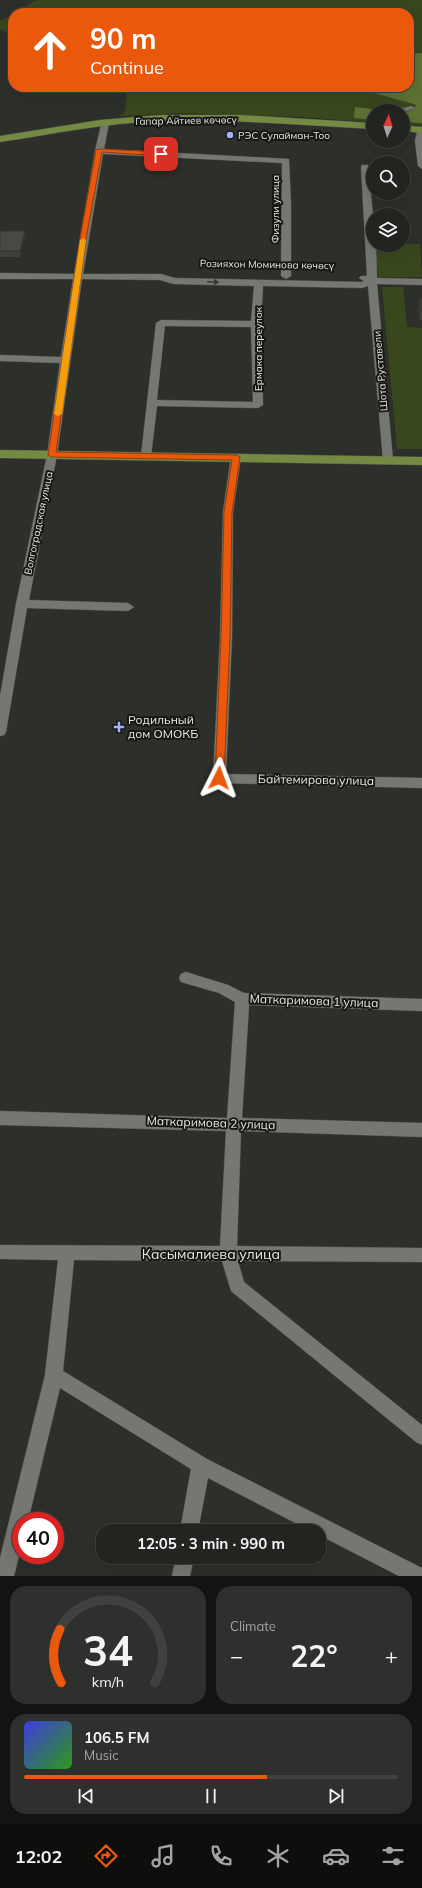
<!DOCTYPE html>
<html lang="en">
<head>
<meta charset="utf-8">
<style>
	:root { --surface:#222420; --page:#2e302d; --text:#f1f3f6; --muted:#a2a4a5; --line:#3f413e; --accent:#ea580c }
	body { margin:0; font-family:Mulish,sans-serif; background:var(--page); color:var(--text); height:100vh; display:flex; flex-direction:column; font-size:15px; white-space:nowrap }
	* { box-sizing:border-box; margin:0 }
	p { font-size:13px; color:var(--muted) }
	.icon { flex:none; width:22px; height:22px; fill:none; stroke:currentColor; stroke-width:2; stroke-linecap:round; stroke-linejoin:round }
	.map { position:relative; height:1576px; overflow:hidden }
	.panel { display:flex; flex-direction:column; gap:10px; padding:10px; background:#131412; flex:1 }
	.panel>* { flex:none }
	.top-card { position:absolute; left:8px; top:8px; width:406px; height:84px; border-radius:16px; box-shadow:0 4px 16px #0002,0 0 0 1px var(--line); background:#ea580c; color:#fff; overflow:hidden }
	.needle { width:26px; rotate:4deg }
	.tools { position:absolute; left:366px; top:104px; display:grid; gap:8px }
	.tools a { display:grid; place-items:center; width:44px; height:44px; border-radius:50%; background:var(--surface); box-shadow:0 4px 16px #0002,0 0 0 1px var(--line); font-size:20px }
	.speed { position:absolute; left:12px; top:1512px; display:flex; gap:8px; font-size:20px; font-weight:700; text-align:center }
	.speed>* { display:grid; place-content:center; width:52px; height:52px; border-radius:50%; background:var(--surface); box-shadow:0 4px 16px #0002,0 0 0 1px var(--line); line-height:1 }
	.speed .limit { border:6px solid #d22; background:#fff; color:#111 }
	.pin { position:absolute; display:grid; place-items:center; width:34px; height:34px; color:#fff; margin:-17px; border-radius:8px; box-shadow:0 2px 6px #0006 }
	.me { position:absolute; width:44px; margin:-22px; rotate:3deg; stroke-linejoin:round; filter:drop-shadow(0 0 3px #0008) }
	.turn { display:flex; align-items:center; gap:14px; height:84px; padding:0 16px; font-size:18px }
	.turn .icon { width:52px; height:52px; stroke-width:2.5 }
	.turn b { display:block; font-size:28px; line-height:34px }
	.big { font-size:30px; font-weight:700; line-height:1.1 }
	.panel .tile { flex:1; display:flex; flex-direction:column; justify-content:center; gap:6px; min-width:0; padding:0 14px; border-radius:16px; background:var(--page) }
	.panel .dial { align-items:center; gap:0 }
	.dial svg { height:104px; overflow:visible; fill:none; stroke:var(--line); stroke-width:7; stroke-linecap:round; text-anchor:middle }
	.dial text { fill:var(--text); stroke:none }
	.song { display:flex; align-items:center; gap:12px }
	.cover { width:48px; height:48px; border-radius:6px; background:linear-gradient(135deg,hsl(240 70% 55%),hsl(110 70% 35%)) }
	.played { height:4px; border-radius:2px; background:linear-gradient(90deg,var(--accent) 65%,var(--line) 65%) }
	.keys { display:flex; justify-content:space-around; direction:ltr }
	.heat { display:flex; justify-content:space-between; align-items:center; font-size:22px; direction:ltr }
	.panel .tiles { flex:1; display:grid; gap:10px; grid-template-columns:1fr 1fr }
	.tile:last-child { grid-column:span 2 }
	.trip { position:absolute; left:96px; top:1524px; width:230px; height:40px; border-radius:16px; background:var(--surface); box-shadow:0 4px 16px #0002,0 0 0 1px var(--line); font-weight:700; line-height:40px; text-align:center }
	.dock { display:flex; height:64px; justify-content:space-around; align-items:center; background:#0e0e0d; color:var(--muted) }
	.dock .icon { width:28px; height:28px }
	.dock .active { color:var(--accent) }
	.dock b { font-size:18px; color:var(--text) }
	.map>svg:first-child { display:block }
	.green { fill:#39471d }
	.forest { fill:#5e7234 }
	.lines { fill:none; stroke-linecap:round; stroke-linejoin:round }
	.minor-casing { stroke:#4d4e49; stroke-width:1 }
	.major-casing { stroke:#4d4e49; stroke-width:1 }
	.minor { fill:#757871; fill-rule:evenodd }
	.major { fill:#748942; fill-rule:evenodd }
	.wall { fill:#3e403a }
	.shaded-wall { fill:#323430 }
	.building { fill:#484b44; stroke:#323430 }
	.oneway { fill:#373935 }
	.route { fill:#ea580c; stroke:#983908 }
	.slow { fill:#f59e0b }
	.poi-dot { fill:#a2b2fd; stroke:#161715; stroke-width:1.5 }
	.labels { text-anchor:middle; stroke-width:4; stroke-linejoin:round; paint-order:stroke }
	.far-street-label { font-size:10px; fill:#e8e9e5; stroke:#161715 }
	.far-poi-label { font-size:10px; fill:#e8e9e5; stroke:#161715; text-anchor:start }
	.poi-label { font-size:12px; fill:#e8e9e5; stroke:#161715; text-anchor:start }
	.street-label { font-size:12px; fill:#e8e9e5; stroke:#161715 }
	.near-street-label { font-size:14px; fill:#e8e9e5; stroke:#161715 }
</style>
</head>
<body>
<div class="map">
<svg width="422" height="1576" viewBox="0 0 422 1576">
	<rect width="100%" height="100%" fill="#2d302a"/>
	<!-- green -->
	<g class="green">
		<polygon points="36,0 422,0 422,125 403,124 403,111 373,111 373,122 300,117 181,113 120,116 125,112 127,94 101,87 409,87 409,13 15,13"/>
		<polygon points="13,14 13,43 10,34 0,29 0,21"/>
		<polygon points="403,244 420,244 422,277 378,277 376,245 403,245"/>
		<polygon points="382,287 403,287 407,327 422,328 422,449 397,449"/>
	</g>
	<!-- forest -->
	<g class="forest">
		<polygon points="422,53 422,123 403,122 403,113 411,110 417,105 353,87 409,87 409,54"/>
		<polygon points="355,107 388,111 373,111 373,120 354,118"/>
	</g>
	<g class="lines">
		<defs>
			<g id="minor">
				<polygon points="390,106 404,108 411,106 415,108 404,112 390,110"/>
				<path d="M102 121H105L109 123 104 149 289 159 291 204V276L286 279 281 276 282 163 103 154 83 274H161L175 278 361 282 364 281 359 278 361 276H367L361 167 362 165H368L373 215V245H376L377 278 422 279V285L377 284 393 460 388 463 383 460 368 286 362 288 263 286 261 324 263 405 258 408 157 406 151 456 146 459 141 456 156 323 161 320 251 321 254 286 174 284 160 280 82 279 57 455 29 600 128 603 134 607 128 611 27 608 6 732 4 735 0 736V696L16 604 47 455 60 363 0 361V355L61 357 73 279H0V273L74 274 95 151ZM165 326 251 327 253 402 157 400Z"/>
				<polygon points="418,127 422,127 422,169 418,166 415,141"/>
				<polygon points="236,454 241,457 233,512 232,638 226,774 422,778 422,788 219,783 214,781 213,778 220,638 223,512 231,457"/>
				<polygon points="186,972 228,985 244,993 422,999 422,1011 249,1005 242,1118 422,1123 422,1137 241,1131 237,1246 422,1248 422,1262 238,1261 244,1282 422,1425 422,1445 416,1442 231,1291 222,1261 74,1260 63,1371 207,1459 422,1568 422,1576 399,1576 319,1535 319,1531 311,1531 208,1478 198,1531 180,1531 191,1469 60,1388 28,1521 21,1521 21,1548 14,1576 0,1576 0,1558 45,1375 58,1260 0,1259 0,1245 220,1246 226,1131 0,1125 0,1111 227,1118 235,1002 219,993 181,982 179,978 181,974"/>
				<polygon points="176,1557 194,1557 190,1576 172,1576"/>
			</g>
			<g id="major">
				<path d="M160 115H240L373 123V129C302 125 231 119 160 121 106 123 53 134 0 142V136L100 120Z"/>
				<polygon points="403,125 422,127 422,133 403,131"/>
				<polygon points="0,450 422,457 422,465 0,458"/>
			</g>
		</defs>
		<!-- minor casing -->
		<use href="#minor" class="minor-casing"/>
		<!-- major casing -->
		<use href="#major" class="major-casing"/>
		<!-- minor -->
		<use href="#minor" class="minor"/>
		<!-- major -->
		<use href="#major" class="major"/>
	</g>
	<!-- wall -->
	<g class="wall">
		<polygon points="0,231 25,237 20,257 0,257"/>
		<polygon points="420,298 422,298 422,320 420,320 419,307"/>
	</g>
	<!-- shaded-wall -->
	<polygon class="shaded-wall" points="25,231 25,237 20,257 20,251"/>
	<!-- building -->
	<g class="building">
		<polygon points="0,231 25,231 20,251 0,251"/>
		<polygon points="420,298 422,298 422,311 421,311"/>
	</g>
	<!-- one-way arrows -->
	<defs><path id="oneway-solid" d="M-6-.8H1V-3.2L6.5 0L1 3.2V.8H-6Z"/></defs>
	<use class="oneway" href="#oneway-solid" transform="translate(213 282) rotate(2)"/>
	<!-- route -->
	<polygon class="route" points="99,149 161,152 164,154 161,156 102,152 87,233 56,452 236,455 240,457 232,512 230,638 224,778 219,782 215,778 221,638 224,512 232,460 52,457 48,455 81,233 96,150"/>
	<!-- slow -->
	<polygon class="slow" points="83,238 86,240 62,414 58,416 54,414 80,240"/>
	<!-- markers -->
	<g class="poi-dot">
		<circle cx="230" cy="135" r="4"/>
		<path d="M117 721h4v4h4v4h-4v4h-4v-4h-4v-4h4z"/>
	</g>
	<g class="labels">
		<!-- far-street labels -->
		<g class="far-street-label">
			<text transform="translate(186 120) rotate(-1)" y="4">Гапар Айтиев көчөсү</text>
			<text transform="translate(275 209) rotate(-90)" y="4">Физули улица</text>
			<text transform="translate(267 264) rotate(1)" y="4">Розияхон Моминова көчөсү</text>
			<text transform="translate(258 349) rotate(-90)" y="4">Ермака переулок</text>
			<text transform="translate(380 371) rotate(-95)" y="4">Шота Руставели</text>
			<text transform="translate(38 523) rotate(-78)" y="4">Волгоградская улица</text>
		</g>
		<!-- far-poi labels -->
		<g class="far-poi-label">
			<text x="238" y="139">РЭС Сулайман-Тоо</text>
		</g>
		<!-- poi labels -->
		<g class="poi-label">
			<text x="128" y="724">Родильный<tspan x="128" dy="14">дом ОМОКБ</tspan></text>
		</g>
		<!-- street labels -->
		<g class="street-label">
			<text transform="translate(316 780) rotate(1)" y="4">Байтемирова улица</text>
			<text transform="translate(314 1001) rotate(2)" y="4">Маткаримова 1 улица</text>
			<text transform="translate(211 1123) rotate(2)" y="4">Маткаримова 2 улица</text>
		</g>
		<!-- near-street labels -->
		<g class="near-street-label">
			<text x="211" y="1259">Касымалиева улица</text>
		</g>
	</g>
</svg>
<div class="tools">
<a><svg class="needle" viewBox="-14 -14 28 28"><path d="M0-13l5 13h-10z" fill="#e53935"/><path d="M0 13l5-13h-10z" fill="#a2a4a5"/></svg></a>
<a><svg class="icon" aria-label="search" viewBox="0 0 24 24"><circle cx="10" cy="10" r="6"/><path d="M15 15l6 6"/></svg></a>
<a><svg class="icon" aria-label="layers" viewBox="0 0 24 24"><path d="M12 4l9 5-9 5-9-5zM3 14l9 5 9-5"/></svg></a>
</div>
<div class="speed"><div class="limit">40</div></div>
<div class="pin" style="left:161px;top:154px;background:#d93025"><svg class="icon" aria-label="arrive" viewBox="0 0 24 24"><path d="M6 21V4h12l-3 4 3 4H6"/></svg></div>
<svg class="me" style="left:219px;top:778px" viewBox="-20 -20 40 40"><path d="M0-17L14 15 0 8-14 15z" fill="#ea580c" stroke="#fff" stroke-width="4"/></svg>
<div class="trip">12:05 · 3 min · 990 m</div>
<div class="top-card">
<div class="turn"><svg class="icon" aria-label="ahead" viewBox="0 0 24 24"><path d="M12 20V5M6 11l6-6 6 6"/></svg><div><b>90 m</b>Continue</div></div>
</div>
</div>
<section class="panel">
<div class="tiles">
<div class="tile dial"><svg viewBox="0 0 100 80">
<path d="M14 69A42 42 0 1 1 86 69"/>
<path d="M14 69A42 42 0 0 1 13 28" stroke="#ea580c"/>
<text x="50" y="56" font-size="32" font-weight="700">34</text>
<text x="50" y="72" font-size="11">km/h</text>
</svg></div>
<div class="tile"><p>Climate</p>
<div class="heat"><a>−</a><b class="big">22°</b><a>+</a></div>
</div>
<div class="tile">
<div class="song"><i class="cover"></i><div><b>106.5 FM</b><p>Music</p></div></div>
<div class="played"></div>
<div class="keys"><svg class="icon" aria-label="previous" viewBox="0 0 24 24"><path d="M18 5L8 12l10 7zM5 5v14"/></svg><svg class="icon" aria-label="pause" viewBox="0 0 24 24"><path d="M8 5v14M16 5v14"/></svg><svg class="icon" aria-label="next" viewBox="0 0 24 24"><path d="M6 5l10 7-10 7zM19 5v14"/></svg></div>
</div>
</div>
</section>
<nav class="dock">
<b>12:02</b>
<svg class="icon active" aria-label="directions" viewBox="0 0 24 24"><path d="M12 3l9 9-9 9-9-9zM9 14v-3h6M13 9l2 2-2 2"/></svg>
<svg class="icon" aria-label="music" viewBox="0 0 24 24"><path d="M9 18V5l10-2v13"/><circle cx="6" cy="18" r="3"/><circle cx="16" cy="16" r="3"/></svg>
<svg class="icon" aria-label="phone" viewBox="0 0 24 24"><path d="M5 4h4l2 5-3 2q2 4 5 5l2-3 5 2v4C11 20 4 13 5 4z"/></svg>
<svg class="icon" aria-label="climate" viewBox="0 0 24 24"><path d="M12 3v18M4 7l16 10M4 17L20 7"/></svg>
<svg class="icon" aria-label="car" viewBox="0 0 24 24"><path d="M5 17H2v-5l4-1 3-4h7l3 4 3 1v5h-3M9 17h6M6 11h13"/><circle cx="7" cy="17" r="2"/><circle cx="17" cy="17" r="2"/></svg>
<svg class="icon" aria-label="filters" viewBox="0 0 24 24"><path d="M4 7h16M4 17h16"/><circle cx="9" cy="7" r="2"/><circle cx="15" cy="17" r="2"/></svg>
</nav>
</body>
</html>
